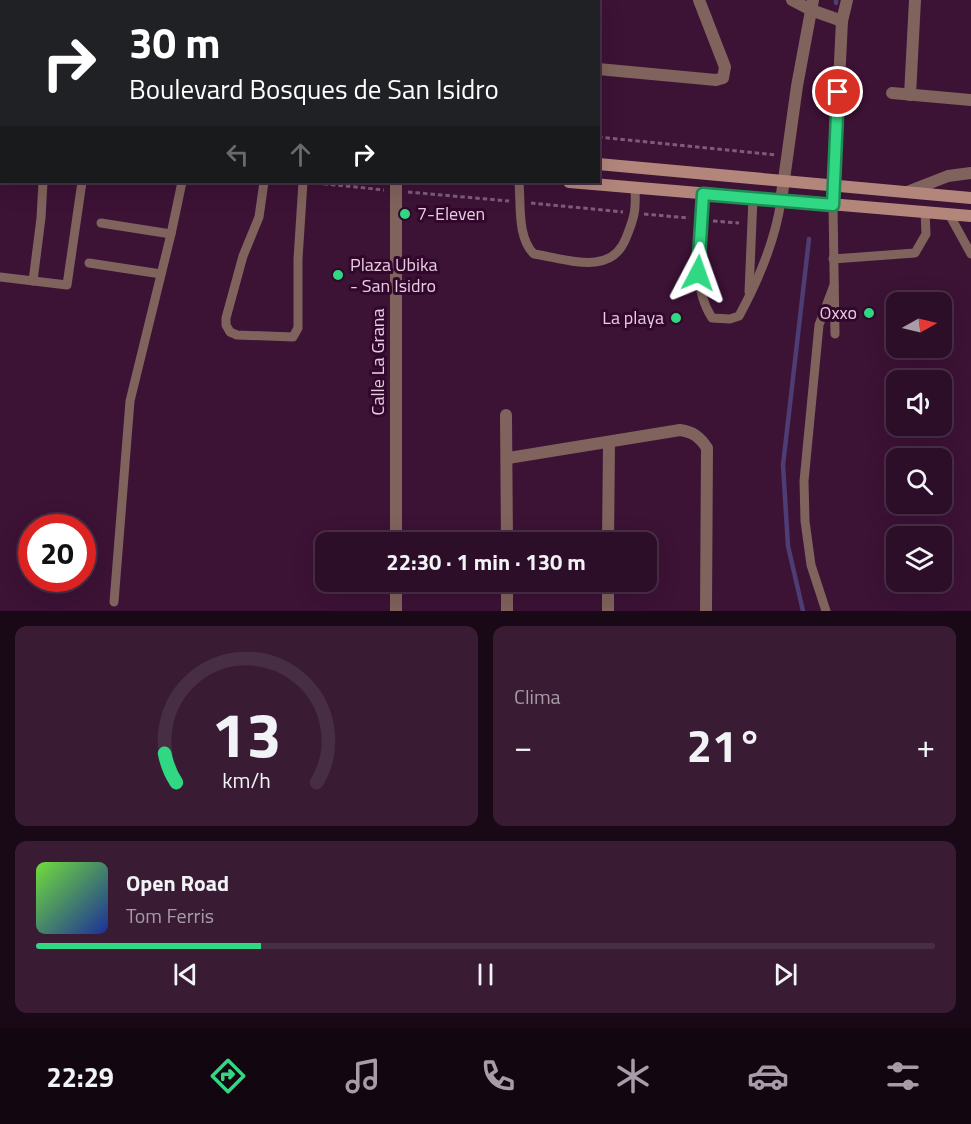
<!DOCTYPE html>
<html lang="es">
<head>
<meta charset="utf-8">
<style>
	:root { --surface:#2d0e28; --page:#391c34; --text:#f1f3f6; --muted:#a79ca8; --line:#482e45; --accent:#30d883 }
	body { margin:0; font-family:"Titillium Web",sans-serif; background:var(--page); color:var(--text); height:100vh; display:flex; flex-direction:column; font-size:22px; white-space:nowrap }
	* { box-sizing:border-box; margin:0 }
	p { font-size:20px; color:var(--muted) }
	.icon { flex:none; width:33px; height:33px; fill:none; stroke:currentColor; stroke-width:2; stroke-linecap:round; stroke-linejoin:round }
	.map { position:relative; height:611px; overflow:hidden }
	.drawer { display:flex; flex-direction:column; gap:15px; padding:15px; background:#190816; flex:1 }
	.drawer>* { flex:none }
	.top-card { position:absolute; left:0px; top:0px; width:600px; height:183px; box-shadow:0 6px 24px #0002,0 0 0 2px var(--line); background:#202124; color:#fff; overflow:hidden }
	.needle { width:39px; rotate:82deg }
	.buttons { position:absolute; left:886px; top:292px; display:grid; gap:12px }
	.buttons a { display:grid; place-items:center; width:66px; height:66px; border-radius:12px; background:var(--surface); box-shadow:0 6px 24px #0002,0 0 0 2px var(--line); font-size:30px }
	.speed { position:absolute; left:18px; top:514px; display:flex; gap:12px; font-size:30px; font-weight:700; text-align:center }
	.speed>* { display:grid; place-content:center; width:78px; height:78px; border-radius:50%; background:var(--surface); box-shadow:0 6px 24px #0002,0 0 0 2px var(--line); line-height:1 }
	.speed .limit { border:9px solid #d22; background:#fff; color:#111 }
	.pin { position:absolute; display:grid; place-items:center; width:51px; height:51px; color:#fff; margin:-26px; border:3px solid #fff; border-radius:50%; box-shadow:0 2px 6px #0007 }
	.me { position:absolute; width:66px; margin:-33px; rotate:4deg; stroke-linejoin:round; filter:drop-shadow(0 0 4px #0008) }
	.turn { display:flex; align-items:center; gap:21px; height:126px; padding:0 30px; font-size:27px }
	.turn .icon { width:78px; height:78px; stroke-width:2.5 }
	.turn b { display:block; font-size:42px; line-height:51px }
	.lanes { display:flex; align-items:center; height:57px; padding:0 30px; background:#0003; justify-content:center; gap:30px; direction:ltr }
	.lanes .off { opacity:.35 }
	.big { font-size:45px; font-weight:700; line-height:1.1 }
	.drawer .card { flex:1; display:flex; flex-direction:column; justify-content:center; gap:9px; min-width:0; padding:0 21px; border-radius:12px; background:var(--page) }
	.drawer .dial { align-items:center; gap:0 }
	.dial svg { height:156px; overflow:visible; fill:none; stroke:var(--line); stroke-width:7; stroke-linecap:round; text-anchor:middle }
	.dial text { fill:var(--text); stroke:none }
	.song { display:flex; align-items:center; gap:18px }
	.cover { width:72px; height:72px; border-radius:9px; background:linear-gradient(135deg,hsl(100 70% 55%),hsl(230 70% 35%)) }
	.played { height:6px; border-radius:3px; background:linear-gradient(90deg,var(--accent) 25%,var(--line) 25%) }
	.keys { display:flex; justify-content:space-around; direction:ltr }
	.heat { display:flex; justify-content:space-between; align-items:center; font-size:33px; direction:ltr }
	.drawer .tiles { flex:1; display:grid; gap:15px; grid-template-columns:1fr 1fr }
	.card:last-child { grid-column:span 2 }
	.trip { position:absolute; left:315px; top:532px; width:342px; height:60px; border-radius:12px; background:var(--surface); box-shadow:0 6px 24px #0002,0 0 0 2px var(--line); font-weight:700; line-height:60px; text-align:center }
	.tab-bar { display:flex; height:96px; justify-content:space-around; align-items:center; background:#120610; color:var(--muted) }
	.tab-bar .icon { width:42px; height:42px }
	.tab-bar .selected { color:var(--accent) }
	.tab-bar b { font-size:27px; color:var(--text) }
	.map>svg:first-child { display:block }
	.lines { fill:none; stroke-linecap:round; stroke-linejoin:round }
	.stream { stroke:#4d3d74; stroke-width:4.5 }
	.path { stroke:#7f5b78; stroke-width:3; stroke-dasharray:4.5 3; stroke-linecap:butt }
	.service { stroke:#7f635c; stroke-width:9 }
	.minor { stroke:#7f635c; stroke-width:12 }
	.tertiary { stroke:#7f635c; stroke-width:12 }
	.secondary { stroke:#b2867b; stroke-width:12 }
	.route-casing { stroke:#1f8c55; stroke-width:15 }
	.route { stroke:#30d883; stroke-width:10 }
	.poi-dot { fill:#30d883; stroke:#31072b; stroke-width:2 }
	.labels { text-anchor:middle; stroke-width:6; stroke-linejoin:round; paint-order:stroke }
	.poi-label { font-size:18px; fill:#e8cce1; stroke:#31072b; text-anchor:start }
	.street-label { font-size:18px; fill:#e8cce1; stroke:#31072b }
</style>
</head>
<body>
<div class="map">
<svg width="971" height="611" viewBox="0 0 971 611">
	<rect width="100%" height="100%" fill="#3c1235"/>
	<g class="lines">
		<!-- stream -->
		<g class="stream">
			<polyline points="836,3 836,0"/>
			<polyline points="803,611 788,546 783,465 809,239"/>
		</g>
		<!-- path -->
		<g class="path">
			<polyline points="0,85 2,85"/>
			<polyline points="598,137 776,155"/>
			<polyline points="0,155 2,155"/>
			<polyline points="316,183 384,190"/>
			<polyline points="408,192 509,201"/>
			<polyline points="531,203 623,212"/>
			<polyline points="644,214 689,218"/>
			<polyline points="713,221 739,223"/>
		</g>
		<!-- service -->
		<g class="service">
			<polyline points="264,182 259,217 243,256 226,318 226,325 230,332 237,335 293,337 298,328 298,259 303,182"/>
			<path d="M519 182C521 204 517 238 534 254 567 259 611 277 626 238 635 216 636 210 635 187"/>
			<path d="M703 194C701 234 689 283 712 318L730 319 739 316C758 281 775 241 781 201"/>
			<polyline points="833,205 835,334"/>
			<polyline points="949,214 971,254"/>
			<polyline points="101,223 171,234"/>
			<polyline points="833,259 915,253 926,234 925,211"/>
			<polyline points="89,263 161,274"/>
			<polyline points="0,277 67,285 82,182"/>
			<polyline points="33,281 41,218 43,182"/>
			<polyline points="749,292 753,198"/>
			<polyline points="114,602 130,401 171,234 182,182"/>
			<polyline points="826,611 811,565 805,521 804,481 819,325 834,285"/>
		</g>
		<!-- minor -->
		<g class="minor">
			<polyline points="792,0 811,10 842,21"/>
			<polyline points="460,2 470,0"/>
			<polyline points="598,69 716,80 723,78 725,67 699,0"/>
			<polyline points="892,93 971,100"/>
			<polyline points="910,95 915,0"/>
			<polyline points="396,182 396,543"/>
			<polyline points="781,201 797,86 813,0"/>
			<polyline points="833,205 842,21 847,0"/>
			<polyline points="506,415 507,543"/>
			<path d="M508 458 680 430C693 432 700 437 707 448L706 611"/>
			<polyline points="396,538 507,538"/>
			<polyline points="608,543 609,443"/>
			<polyline points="507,582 507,611"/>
			<polyline points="396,611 396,582"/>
			<polyline points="608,611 608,582"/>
		</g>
		<!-- tertiary -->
		<g class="tertiary">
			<polyline points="189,0 190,2"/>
			<polyline points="265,2 265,0"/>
			<polyline points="907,192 948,176 971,173"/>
		</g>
		<!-- secondary -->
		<g class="secondary">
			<polyline points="167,2 167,0"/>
			<polyline points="0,108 2,108"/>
			<polyline points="0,132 2,132"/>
			<polyline points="598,164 971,198"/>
			<polyline points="569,182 971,216"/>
		</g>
	</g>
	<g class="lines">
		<defs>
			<polyline id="route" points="698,273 703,194 833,205 838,92"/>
		</defs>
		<!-- route casing -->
		<use href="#route" class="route-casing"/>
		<!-- route -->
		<use href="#route" class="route"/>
	</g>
	<!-- markers -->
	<g class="poi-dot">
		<circle cx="405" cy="214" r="6"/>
		<circle cx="338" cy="275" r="6"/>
		<circle cx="869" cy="313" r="6"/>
		<circle cx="676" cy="318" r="6"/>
	</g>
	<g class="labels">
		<!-- poi labels -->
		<g class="poi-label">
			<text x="417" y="220">7-Eleven</text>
			<text x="350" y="271">Plaza Ubika<tspan x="350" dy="21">- San Isidro</tspan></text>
			<text x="857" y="319" text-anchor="end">Oxxo</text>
			<text x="664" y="324" text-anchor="end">La playa</text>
		</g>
		<!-- street labels -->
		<g class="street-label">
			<text transform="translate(378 362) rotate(-90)" y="6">Calle La Grana</text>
		</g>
	</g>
</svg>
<div class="buttons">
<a><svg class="needle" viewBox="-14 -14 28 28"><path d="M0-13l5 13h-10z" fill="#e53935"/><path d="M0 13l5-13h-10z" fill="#a79ca8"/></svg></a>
<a><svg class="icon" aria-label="sound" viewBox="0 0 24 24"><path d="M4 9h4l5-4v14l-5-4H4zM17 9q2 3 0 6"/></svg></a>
<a><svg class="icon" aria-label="search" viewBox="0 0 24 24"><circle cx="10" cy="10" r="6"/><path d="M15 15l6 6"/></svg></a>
<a><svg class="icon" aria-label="layers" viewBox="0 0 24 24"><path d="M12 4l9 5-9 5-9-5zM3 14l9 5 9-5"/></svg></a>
</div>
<div class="speed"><div class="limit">20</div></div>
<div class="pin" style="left:838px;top:92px;background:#d93025"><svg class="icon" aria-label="arrive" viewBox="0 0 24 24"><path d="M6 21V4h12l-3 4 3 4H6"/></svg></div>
<svg class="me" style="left:698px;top:273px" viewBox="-20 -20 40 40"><path d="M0-17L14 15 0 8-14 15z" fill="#30d883" stroke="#fff" stroke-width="4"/></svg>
<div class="trip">22:30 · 1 min · 130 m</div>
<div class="top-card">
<div class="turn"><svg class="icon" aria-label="right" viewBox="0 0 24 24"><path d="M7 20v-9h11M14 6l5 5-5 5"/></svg><div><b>30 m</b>Boulevard Bosques de San Isidro</div></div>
<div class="lanes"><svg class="icon off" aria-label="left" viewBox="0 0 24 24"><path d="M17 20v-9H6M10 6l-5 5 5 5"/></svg><svg class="icon off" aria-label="ahead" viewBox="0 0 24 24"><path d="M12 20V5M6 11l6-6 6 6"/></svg><svg class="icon" aria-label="right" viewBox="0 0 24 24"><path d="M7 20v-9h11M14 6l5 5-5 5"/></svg></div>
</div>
</div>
<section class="drawer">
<div class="tiles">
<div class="card dial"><svg viewBox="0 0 100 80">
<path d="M14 69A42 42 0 1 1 86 69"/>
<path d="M14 69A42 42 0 0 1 8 54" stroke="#30d883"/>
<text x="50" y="56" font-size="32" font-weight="700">13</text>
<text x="50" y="72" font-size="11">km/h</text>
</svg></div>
<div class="card"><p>Clima</p>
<div class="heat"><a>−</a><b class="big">21°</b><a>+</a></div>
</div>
<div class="card">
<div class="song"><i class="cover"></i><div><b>Open Road</b><p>Tom Ferris</p></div></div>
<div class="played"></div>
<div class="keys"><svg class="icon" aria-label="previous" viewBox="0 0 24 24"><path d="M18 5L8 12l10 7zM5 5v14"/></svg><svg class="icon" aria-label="pause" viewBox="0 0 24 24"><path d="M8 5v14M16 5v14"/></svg><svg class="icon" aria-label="next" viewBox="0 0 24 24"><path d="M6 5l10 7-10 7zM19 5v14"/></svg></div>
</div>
</div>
</section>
<nav class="tab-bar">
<b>22:29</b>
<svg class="icon selected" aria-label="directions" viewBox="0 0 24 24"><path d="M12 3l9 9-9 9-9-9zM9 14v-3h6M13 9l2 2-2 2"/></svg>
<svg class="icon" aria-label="music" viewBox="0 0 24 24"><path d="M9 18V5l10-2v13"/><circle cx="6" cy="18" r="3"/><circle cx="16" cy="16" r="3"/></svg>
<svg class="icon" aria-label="phone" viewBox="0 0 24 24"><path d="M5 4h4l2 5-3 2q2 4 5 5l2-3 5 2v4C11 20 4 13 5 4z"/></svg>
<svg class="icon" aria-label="climate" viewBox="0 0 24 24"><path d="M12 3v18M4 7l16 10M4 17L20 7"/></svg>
<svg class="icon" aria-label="car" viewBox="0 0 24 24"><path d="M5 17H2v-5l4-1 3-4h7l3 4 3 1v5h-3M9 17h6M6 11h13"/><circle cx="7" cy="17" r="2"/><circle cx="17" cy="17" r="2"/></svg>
<svg class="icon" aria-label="filters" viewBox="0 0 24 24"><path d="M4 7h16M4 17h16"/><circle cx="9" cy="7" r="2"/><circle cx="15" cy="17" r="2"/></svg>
</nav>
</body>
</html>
